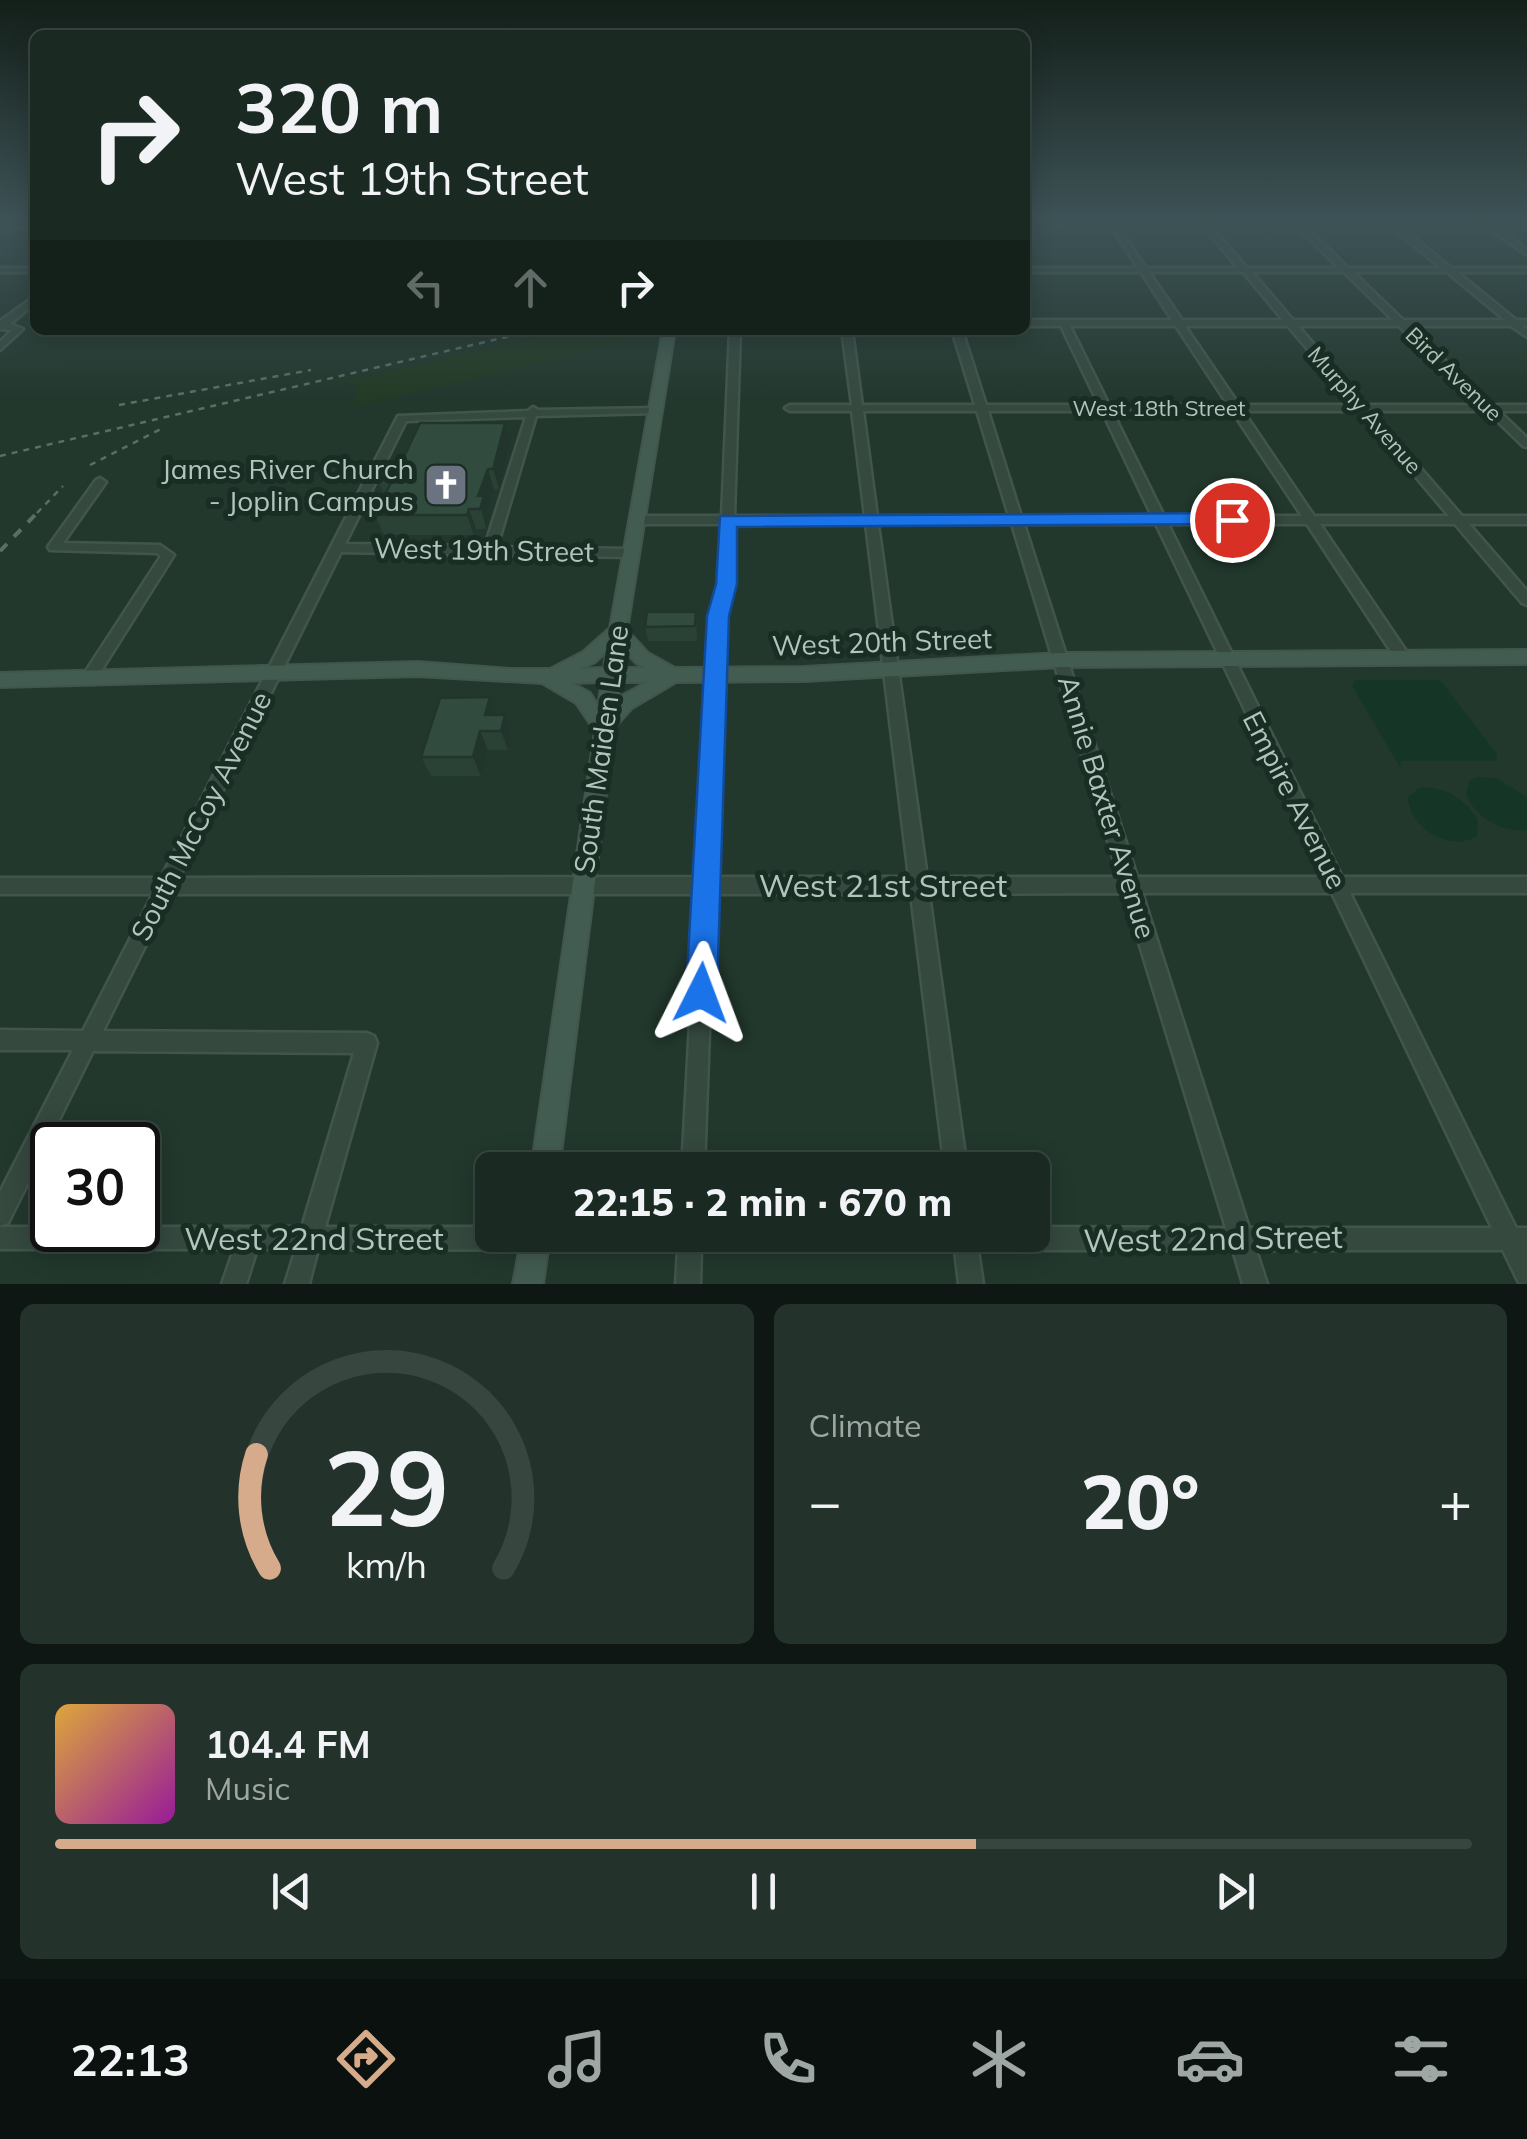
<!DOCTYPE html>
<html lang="en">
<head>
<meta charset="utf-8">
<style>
	:root { --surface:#1a2a22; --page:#23322a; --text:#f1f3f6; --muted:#9fa7a5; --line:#384640; --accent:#d6ab8b }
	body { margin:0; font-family:Mulish,sans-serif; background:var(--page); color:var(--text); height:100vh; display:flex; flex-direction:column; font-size:38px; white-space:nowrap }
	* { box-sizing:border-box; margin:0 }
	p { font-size:32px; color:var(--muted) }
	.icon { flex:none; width:55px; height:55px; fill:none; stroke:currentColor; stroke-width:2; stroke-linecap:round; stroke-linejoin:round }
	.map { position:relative; height:1284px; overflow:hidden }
	.details { display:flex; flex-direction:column; gap:20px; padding:20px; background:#0e1713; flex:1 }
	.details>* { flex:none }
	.top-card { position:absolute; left:30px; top:30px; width:1000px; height:305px; border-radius:15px; box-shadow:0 5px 25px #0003,0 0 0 2px var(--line); background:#1a2a22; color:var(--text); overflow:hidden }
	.speed { position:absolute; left:30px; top:1122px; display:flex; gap:20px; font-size:50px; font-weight:700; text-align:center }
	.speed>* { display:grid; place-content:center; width:130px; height:130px; border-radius:50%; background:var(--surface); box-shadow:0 5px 25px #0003,0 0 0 2px var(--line); line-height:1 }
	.speed .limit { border:5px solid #111; border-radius:15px; background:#fff; color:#111 }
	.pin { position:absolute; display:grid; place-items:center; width:85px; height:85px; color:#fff; margin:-42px; border:5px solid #fff; border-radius:50%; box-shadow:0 2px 10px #0007 }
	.me { position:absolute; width:110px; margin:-55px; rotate:3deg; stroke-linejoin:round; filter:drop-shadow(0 0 8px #0008) }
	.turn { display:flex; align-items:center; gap:35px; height:210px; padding:0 40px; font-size:45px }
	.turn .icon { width:130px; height:130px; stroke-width:2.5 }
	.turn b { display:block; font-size:70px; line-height:85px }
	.lanes { display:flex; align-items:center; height:95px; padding:0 40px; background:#0003; justify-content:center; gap:50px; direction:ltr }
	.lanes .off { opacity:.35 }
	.big { font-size:75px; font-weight:800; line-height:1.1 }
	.details .card { flex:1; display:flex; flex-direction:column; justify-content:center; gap:15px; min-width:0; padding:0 35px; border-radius:15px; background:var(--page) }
	.details .dial { align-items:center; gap:0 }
	.dial svg { height:260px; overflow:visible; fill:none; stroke:var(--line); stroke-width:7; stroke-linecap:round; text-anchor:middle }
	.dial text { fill:var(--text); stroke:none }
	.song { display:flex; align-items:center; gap:30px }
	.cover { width:120px; height:120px; border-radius:15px; background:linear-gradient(135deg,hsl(40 70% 55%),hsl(300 70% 35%)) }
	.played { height:10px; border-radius:5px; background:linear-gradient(90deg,var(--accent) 65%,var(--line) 65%) }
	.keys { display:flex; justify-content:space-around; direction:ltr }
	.heat { display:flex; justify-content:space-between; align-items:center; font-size:55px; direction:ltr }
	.details .tiles { flex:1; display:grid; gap:20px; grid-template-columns:1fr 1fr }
	.card:last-child { grid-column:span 2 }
	.trip { position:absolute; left:475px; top:1152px; width:575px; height:100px; border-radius:15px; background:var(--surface); box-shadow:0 5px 25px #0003,0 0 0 2px var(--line); font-weight:800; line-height:100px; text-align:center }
	.dock { display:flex; height:160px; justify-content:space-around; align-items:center; background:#0a110e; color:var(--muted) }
	.dock .icon { width:70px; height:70px }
	.dock .on { color:var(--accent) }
	.dock b { font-size:45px; color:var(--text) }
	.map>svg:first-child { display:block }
	.green { fill:#233a25 }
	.water { fill:#153626 }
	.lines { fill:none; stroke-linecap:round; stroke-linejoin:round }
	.street-casing { stroke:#41554c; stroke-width:5 }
	.secondary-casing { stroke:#41554c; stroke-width:4 }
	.street { fill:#35493f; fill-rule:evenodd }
	.secondary { fill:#435c51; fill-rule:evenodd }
	.rail-far1 { stroke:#577064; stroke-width:2.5; stroke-dasharray:6 6; stroke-linecap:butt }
	.rail { stroke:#577064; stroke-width:4; stroke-dasharray:10 10; stroke-linecap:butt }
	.wall { fill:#2a4136 }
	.shaded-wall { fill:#22352c }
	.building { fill:#314c3f; stroke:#22352c; stroke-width:2.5 }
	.route { fill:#1a73e8; stroke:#114b97; stroke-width:2.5 }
	.labels { text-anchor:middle; stroke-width:10; stroke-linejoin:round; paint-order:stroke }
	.far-street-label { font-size:22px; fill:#b0c5bc; stroke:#1a2d24 }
	.poi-label { font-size:28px; fill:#b0c5bc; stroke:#1a2d24; text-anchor:end }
	.street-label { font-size:28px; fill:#b0c5bc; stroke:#1a2d24 }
	.near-street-label { font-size:32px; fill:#b0c5bc; stroke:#1a2d24 }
</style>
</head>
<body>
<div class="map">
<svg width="1527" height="1284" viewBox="0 0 1527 1284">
	<rect width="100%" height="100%" fill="#22382d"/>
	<!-- green -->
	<polygon class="green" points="569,330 622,330 627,335 624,341 354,407 359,386 341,382"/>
	<!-- water -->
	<g class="water">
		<polygon points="1355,680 1440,680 1497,754 1496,761 1400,761 1401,769 1352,686"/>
		<path d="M1476 777 1496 778 1527 797V830C1502 833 1475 817 1466 794L1469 781Z"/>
		<path d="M1419 788C1444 785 1465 799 1478 820L1477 836C1450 853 1408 827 1408 797Z"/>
	</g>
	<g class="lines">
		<defs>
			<g id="street">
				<path d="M1199 221H1207L1209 224H1483L1487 222 1492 224H1527V228H1498L1527 249V255L1488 228H1403L1451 268H1527V272H1457L1516 320H1527V326H1522L1527 329V337L1511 326H1409L1492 405H1527V411H1499L1527 438V447L1523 446 1487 411H1371L1462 516H1527V524H1469L1527 591V605L1522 603 1455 524H1320L1408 654 1410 658 1408 662H1398L1307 524H1168L1342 877H1527V893H1350L1516 1228H1527V1284L1519 1283 1503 1250H1256L1267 1284H1243L1233 1250H978L983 1284H959L955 1250H701L700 1284H676L678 1250 318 1249 309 1284H285L296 1249H257L246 1284H222L234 1249H0V1227H52V1230H138V1227H302L354 1053 93 1051 8 1223 0 1226V1192L73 1050H0V1030L83 1031 153 894H0V878H161L398 416 528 411 533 407 538 410 659 408 660 410 655 413 536 416 497 547 631 549 637 553 631 557 494 555 489 557 484 555 341 552 179 878 698 877 711 616 720 579 722 524H637L631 520 637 516H722L730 330H740L734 516H865L852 411H790L785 408 790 405H852L842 330H852L862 405H975L952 330H962L986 405H1099L1061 326H1025V320H1172L1141 272H1025V268H1138L1112 228H1063L1059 226 1060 224H1201ZM1119 228H1205L1238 268H1146ZM1213 228H1298L1339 268H1247ZM1307 228H1393L1441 268H1348ZM1149 272H1243L1283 320H1182ZM1252 272H1344L1393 320H1293ZM1353 272H1447L1505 320H1403ZM1070 326H1176L1228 405H1109ZM1185 326H1288L1355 405H1239ZM1298 326H1399L1480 405H1366ZM863 411H977L1009 516H877ZM988 411H1102L1152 516H1021ZM1112 411H1232L1302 516H1164ZM1243 411H1360L1449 516H1314ZM526 417 485 546 345 544 406 421ZM734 524H866L909 877H715L725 616 732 579ZM878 524H1012L1119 877H927ZM1024 524H1156L1325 877H1137ZM1124 893 1226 1228 1032 1227V1235H492V1227H325L377 1043 374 1036 367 1033 103 1031 171 894H697L682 1170H704L714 894H911L945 1170H967L929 894ZM1142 893H1332L1492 1228H1249Z"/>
				<rect x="0" y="224" width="35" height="4"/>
				<rect x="0" y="268" width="35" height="4"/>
				<polygon points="35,296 35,303 10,324 23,329 0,350 0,342 12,330 0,329 0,321"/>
				<polygon points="100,478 106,482 63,543 160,545 174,555 94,682 84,682 82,678 84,674 161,556 157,553 50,550 48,547 50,544 96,480"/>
			</g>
			<g id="secondary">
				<path d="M663 330H675L627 630 648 653 675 668 804 667 1061 653 1527 650V664L1061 667 804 681 676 682 632 708 614 728 559 1170H531L595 731 576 703 542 683 418 676 0 687V673L418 662 510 669H550L583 652 610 628ZM624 650 636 663 646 668H622ZM606 652 604 668 580 669 595 662ZM602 682 598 706 590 693 572 683ZM620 682H647L618 698Z"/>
				<polygon points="522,1235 550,1235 543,1284 513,1284"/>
			</g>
		</defs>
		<!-- street casing -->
		<use href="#street" class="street-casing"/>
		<!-- secondary casing -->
		<use href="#secondary" class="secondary-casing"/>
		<!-- street -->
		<use href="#street" class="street"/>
		<!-- secondary -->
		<use href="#secondary" class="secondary"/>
		<!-- rail-far1 -->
		<g class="rail-far1">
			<polyline points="119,405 311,370"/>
			<polyline points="0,456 536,330"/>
			<polyline points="90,465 163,428"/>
			<polyline points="37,513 63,486"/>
		</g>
		<!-- rail -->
		<polyline class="rail" points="0,551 39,511"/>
	</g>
	<!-- wall -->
	<g class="wall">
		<polygon points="505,423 510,443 499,489 494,489 488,507 490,516 486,529 476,529 474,535 384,535 375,515 385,494 384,494 375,474"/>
		<polygon points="696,612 697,641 648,641 645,627"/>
		<polygon points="497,715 505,715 512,734 508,750 488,750 481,776 431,776 421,757"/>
	</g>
	<!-- shaded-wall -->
	<g class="shaded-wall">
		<polygon points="505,423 510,443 499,489 493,469"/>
		<polygon points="488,469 494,489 488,507 490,516 486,529 478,496"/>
		<polygon points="469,509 476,529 474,535 467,515"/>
		<polygon points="490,697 498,717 485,715"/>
		<polygon points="505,715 512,734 508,750 501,731"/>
		<polygon points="480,731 488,750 481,776 473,757"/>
	</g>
	<!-- building -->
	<g class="building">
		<polygon points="420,423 505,423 493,469 488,469 478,496 484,496 480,509 469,509 467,515 375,515 395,474 375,474 382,461 402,461"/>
		<polygon points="647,612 696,612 695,626 645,627"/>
		<polygon points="490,697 485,715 505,715 501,731 480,731 473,757 421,757 440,698"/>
	</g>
	<!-- sky -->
	<linearGradient id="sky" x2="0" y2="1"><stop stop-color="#131f19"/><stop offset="0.55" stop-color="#3e5357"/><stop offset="1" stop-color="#3e5357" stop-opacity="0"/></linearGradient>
	<rect width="1527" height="401" fill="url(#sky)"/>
	<!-- route -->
	<polygon class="route" points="1232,513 1242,520 1239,524 737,527 737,584 729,616 717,993 712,1004 701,1008 690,1004 686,993 707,616 716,584 720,516"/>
	<!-- icons -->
	<defs>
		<symbol id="church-square" viewBox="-11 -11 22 22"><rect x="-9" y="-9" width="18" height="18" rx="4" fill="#6b7280" stroke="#1a2d24"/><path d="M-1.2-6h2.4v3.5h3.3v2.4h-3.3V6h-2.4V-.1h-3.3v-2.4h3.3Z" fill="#fff"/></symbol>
	</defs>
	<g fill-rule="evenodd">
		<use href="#church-square" x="421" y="460" width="50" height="50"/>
	</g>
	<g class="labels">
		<!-- far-street labels -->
		<g class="far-street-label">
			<text transform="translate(1454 374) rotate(44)" y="8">Bird Avenue</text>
			<text x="1159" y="416">West 18th Street</text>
			<text transform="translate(1365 410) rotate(49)" y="8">Murphy Avenue</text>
		</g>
		<!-- poi labels -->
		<g class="poi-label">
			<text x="414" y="479">James River Church<tspan x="414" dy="32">- Joplin Campus</tspan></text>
		</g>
		<!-- street labels -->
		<g class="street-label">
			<text transform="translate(484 550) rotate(1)" y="10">West 19th Street</text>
			<text transform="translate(882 642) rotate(-2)" y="10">West 20th Street</text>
			<text transform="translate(601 749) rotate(-82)" y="10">South Maiden Lane</text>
			<text transform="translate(1295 800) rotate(63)" y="10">Empire Avenue</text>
			<text transform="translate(1107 807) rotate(73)" y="10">Annie Baxter Avenue</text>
			<text transform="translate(201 816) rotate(-63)" y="10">South McCoy Avenue</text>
		</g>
		<!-- near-street labels -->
		<g class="near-street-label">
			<text x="883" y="897">West 21st Street</text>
			<text x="314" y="1250">West 22nd Street</text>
			<text transform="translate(1213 1239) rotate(-1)" y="11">West 22nd Street</text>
		</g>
	</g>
</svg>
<div class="speed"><div class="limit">30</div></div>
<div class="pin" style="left:1232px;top:520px;background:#d93025"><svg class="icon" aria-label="arrive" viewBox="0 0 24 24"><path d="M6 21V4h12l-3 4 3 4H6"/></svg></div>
<svg class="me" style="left:701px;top:993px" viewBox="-20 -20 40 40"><path d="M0-17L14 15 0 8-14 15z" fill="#1a73e8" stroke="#fff" stroke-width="4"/></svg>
<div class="trip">22:15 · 2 min · 670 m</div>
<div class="top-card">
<div class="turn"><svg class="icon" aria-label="right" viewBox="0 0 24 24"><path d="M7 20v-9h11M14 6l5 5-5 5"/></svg><div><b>320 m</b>West 19th Street</div></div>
<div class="lanes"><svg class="icon off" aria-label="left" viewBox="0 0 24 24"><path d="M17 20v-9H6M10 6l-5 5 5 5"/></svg><svg class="icon off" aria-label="ahead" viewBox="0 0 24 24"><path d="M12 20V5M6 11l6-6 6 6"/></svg><svg class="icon" aria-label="right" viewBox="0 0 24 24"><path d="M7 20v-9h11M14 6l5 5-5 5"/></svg></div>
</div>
</div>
<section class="details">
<div class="tiles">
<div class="card dial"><svg viewBox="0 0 100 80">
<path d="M14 69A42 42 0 1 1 86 69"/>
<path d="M14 69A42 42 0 0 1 10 34" stroke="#d6ab8b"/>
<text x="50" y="56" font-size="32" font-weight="700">29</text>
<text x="50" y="72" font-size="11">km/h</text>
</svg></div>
<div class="card"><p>Climate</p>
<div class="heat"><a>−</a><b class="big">20°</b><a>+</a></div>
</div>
<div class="card">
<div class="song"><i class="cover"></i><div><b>104.4 FM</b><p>Music</p></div></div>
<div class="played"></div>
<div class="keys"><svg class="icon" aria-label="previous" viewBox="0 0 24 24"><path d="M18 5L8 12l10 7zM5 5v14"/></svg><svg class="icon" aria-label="pause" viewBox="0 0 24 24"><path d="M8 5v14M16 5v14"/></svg><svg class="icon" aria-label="next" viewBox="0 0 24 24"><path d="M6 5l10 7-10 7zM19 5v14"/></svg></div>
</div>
</div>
</section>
<nav class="dock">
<b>22:13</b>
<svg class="icon on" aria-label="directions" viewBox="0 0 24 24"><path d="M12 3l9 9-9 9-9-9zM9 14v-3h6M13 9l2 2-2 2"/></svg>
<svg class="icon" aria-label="music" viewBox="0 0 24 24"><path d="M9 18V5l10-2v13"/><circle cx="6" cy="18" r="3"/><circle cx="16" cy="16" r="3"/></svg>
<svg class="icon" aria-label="phone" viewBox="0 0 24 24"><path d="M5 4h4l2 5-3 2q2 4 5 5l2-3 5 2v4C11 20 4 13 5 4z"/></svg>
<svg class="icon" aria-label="climate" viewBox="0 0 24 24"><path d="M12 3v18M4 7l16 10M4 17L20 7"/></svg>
<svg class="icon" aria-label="car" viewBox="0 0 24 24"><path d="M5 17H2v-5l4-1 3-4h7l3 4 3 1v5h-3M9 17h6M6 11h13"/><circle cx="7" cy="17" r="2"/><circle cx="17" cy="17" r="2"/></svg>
<svg class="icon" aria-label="filters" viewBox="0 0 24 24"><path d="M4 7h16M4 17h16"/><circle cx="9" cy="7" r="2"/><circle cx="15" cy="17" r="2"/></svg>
</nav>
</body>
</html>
